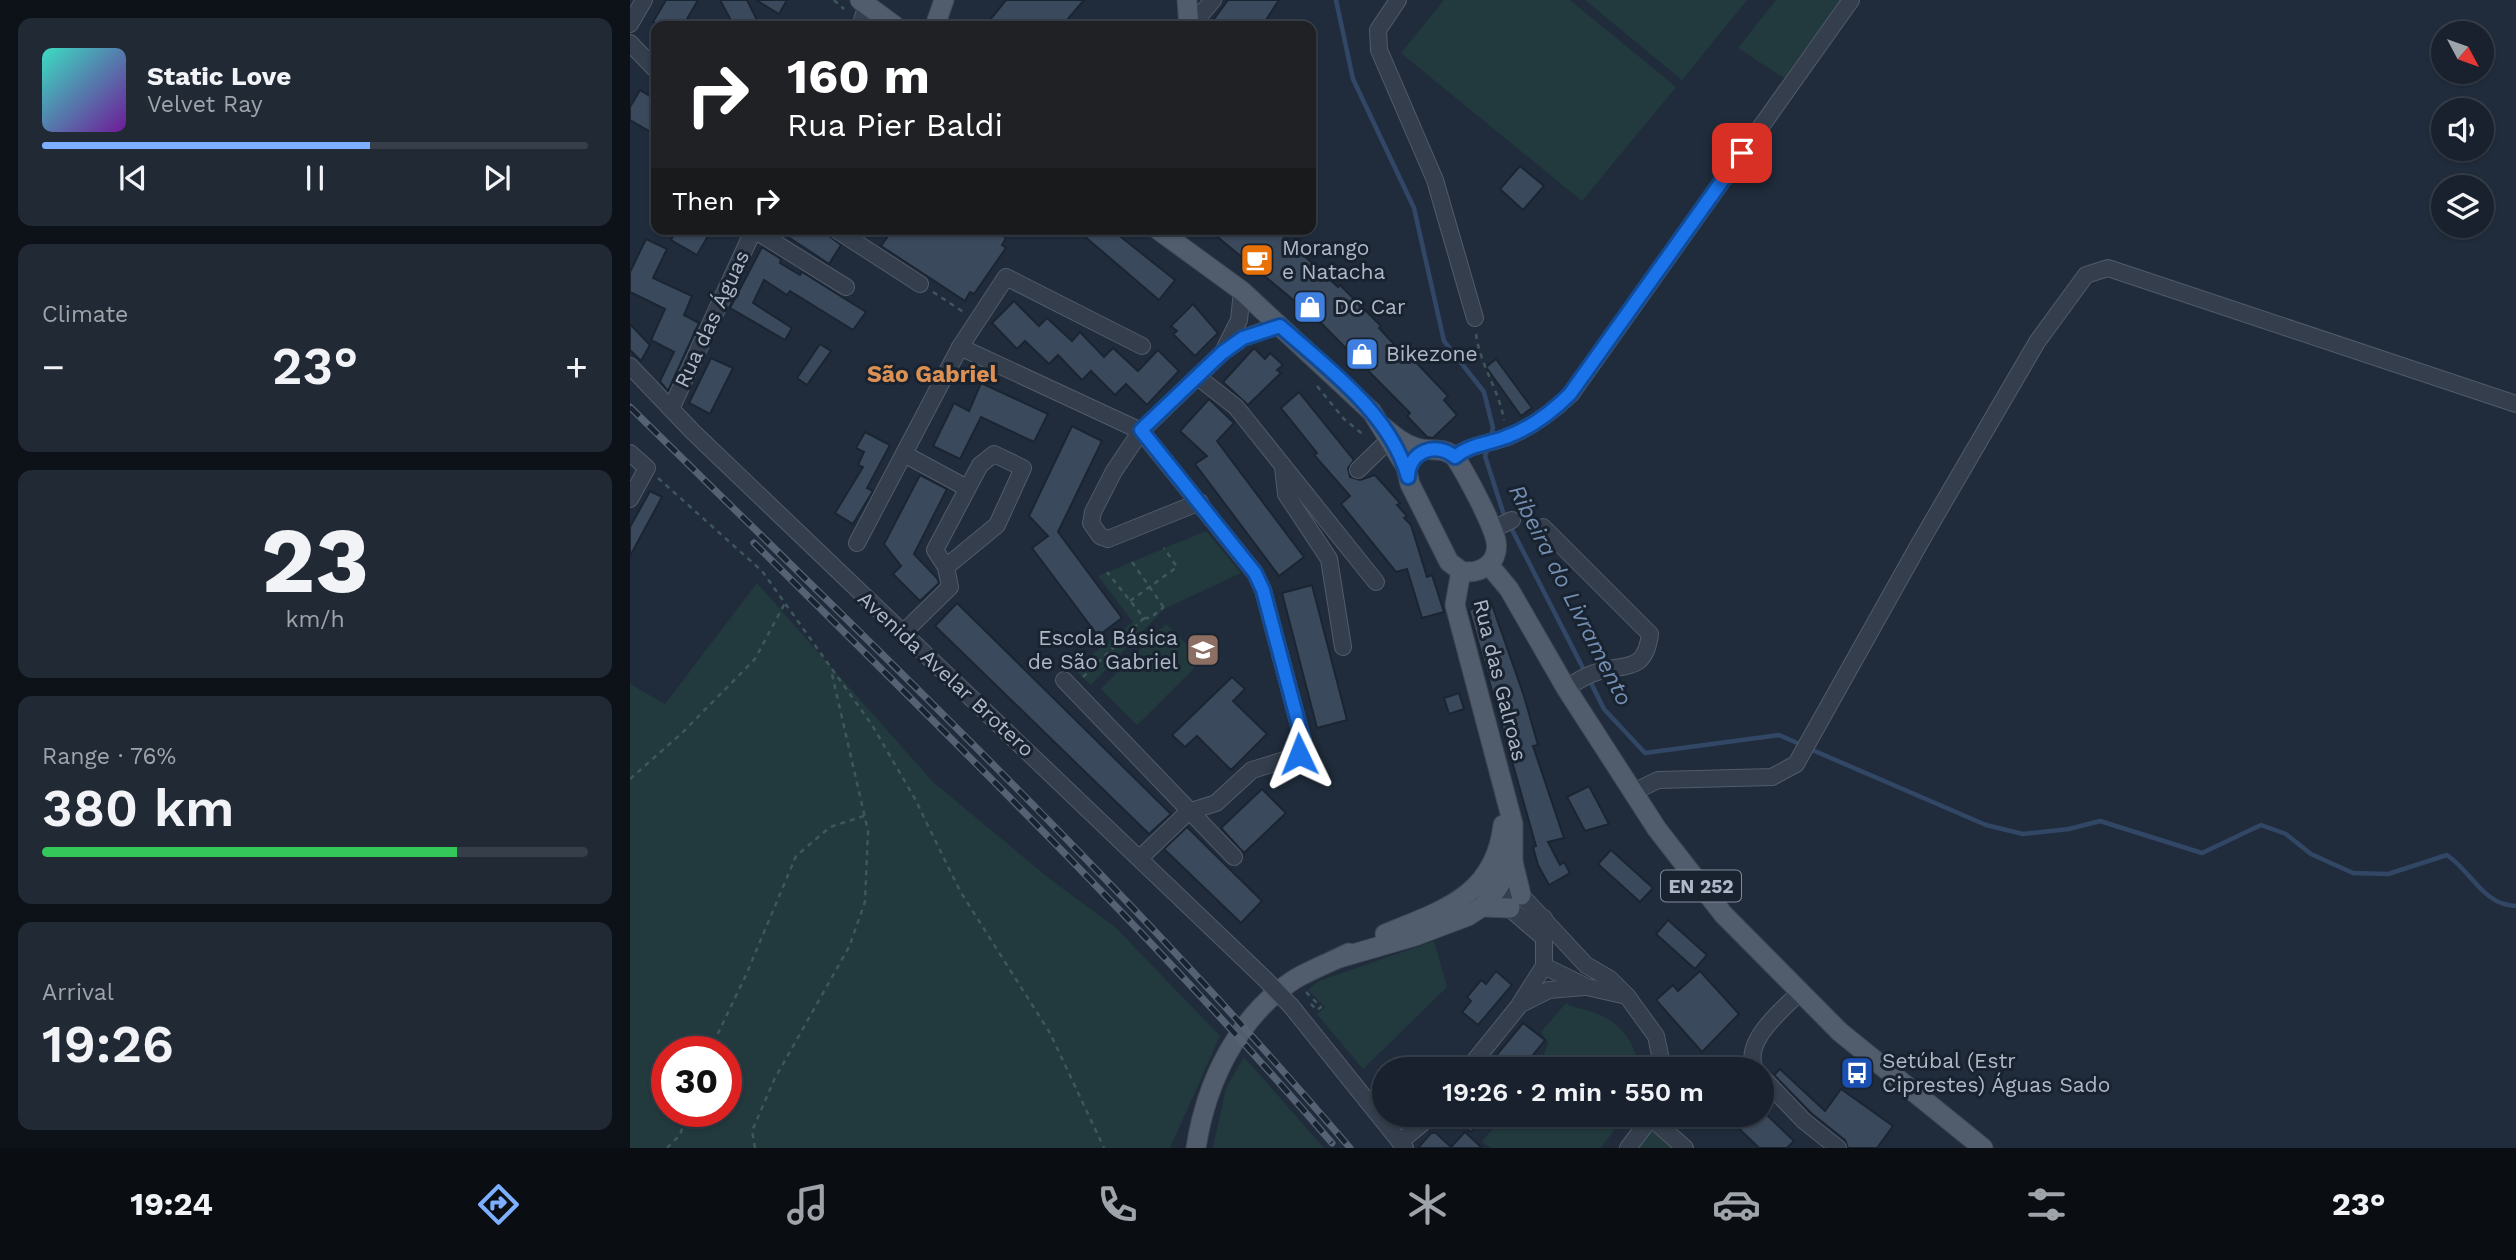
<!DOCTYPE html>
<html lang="en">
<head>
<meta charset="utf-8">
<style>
	:root { --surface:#18212d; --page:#212935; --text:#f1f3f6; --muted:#9fa3aa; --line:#363e49; --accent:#7cafff }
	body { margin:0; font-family:"Work Sans",sans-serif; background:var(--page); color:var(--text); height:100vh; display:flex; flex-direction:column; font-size:26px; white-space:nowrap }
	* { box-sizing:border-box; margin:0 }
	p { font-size:23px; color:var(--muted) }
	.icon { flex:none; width:38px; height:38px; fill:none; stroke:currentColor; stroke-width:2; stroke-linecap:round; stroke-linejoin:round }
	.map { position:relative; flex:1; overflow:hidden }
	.panel { display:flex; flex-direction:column; gap:18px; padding:18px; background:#0d1219; width:630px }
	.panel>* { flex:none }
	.hud { position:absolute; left:21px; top:21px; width:665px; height:214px; border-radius:14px; box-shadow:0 2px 5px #0004,0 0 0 2px var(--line); background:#202124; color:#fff; overflow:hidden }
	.needle { width:46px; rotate:131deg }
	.tools { position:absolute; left:1801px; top:21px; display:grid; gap:14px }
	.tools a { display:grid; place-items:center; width:63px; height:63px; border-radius:50%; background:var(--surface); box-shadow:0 2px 5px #0004,0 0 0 2px var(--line); font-size:35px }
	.speed { position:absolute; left:21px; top:1036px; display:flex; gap:14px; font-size:35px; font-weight:700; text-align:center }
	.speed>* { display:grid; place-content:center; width:91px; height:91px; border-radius:50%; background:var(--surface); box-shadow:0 2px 5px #0004,0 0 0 2px var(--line); line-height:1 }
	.speed .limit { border:10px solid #d22; background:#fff; color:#111 }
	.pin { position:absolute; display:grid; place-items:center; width:60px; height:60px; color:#fff; margin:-30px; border-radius:14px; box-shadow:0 4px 10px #0006 }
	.me { position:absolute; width:77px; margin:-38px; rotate:358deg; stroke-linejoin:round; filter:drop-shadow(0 0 5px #0008) }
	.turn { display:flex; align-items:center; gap:24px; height:147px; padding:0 21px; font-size:32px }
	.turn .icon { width:91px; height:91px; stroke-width:2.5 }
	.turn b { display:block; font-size:49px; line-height:60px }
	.then { display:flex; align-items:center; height:66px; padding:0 21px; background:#0003; gap:14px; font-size:26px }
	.big { font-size:52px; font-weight:600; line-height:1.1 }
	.panel .card { flex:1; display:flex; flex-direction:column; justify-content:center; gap:10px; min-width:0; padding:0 24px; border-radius:14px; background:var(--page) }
	.panel .dial { align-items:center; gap:0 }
	.dial b { font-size:91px; line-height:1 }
	.song { display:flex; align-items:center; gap:21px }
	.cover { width:84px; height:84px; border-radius:10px; background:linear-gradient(135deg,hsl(170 70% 55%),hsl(280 70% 35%)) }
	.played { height:7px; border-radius:4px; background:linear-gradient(90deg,var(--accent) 60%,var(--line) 60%) }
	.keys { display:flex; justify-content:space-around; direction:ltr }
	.heat { display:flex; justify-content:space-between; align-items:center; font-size:38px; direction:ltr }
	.charge { height:10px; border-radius:5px; background:linear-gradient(90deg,#34c759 76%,var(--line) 0) }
	.trip { position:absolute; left:742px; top:1057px; width:402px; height:70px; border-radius:35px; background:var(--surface); box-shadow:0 2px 5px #0004,0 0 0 2px var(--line); font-weight:600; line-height:70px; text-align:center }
	.dock { display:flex; height:112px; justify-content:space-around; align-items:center; background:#0a0d12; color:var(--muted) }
	.dock .icon { width:49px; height:49px }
	.dock .active { color:var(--accent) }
	.dock b { font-size:32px; color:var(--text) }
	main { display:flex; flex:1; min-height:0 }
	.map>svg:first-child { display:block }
	.green { fill:#223a3d; fill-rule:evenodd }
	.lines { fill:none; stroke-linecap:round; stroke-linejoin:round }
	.stream { stroke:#314765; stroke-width:4.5 }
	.building { fill:#3b495c; stroke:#1b2532; stroke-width:2 }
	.minor-casing { stroke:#515b6a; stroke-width:18 }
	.major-casing { stroke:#3d4755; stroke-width:21 }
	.path { stroke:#3f575a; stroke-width:2.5; stroke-dasharray:5 5; stroke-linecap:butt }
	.minor { stroke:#343e4c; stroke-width:16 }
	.major { stroke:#515d6c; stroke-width:19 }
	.rail-casing { stroke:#556273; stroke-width:7 }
	.rail { stroke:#192330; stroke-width:4.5; stroke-dasharray:13; stroke-linecap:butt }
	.minor-bridge-casing { stroke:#515b6a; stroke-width:18; stroke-linecap:butt }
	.minor-bridge { stroke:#343e4c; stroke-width:16 }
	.route-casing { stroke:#114b97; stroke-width:18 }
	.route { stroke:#1a73e8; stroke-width:12 }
	.labels { text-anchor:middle; stroke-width:6; stroke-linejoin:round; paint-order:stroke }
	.shield { fill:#192330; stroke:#818b9a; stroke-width:2 }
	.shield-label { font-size:19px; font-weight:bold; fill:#aeb8c8 }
	.poi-label { font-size:21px; fill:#aeb8c8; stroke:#192330; text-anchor:start }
	.street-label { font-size:21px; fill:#aeb8c8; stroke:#192330 }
	.neighbourhood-label { font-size:23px; font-weight:bold; fill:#dd9054; stroke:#192330 }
	.water-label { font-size:23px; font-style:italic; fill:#748eb2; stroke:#192330 }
</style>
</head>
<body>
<main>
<section class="panel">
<div class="card">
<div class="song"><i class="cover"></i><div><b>Static Love</b><p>Velvet Ray</p></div></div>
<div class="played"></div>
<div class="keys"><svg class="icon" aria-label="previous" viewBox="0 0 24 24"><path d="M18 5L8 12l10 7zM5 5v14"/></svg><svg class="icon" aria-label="pause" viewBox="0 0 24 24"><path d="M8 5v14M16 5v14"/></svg><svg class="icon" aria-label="next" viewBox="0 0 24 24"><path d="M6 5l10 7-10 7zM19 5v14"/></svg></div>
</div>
<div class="card"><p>Climate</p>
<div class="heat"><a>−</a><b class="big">23°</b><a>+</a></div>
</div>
<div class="card dial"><b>23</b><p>km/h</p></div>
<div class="card"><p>Range · 76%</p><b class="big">380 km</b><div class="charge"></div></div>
<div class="card"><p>Arrival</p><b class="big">19:26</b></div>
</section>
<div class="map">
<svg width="1886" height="1148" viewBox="0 0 1886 1148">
	<rect width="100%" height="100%" fill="#202c3c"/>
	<!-- green -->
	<g class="green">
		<polygon points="814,0 940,0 1046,87 952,201 771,53"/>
		<polygon points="955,0 1117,0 1052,80"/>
		<polygon points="1146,0 1210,0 1154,78 1108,48"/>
		<polygon points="576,531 611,573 534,609 461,685 444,669 503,622 468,576"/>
		<path d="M127 583 303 782 421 880 485 927 590 1036 540 1148H0V684L35 704ZM37 1052H96V1111H37Z"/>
		<polygon points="536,624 572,660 507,725 471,689"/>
		<polygon points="804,941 817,987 733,1069 687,1014 695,1007 678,990 689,981"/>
		<path d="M936 1003C944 1009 952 1008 962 1012 989 1020 1005 1041 1009 1069H917L910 1066 918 1043 911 1032Z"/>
		<polygon points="614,1057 694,1148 583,1148 596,1088"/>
		<polygon points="874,1115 892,1115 901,1122 907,1115 995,1115 971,1148 861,1148 852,1142"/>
		<polygon points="1023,1132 1044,1148 1006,1148 1018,1133"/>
	</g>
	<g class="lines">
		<!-- stream -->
		<g class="stream">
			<polyline points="706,0 723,79 784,208 814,341 854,392 863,428 860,439"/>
			<polyline points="858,448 855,456 873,512 955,672"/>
			<polyline points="959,679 974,709 1015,753 1149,735 1172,745"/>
			<path d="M1180 749 1356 825 1393 834 1439 829 1470 821 1572 853 1631 825 1656 834 1681 854 1723 873 1758 874 1817 855C1842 872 1853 905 1886 906"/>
		</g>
	</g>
	<!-- building -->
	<g class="building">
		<polygon points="36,0 68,0 53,26 31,26 23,22"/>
		<polygon points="90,0 117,0 130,26 104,26"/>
		<polygon points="126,0 157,0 149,14"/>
		<polygon points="376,0 454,0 432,26 365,26 359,21"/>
		<polygon points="598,0 649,0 632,26 579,26"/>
		<polygon points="10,90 26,100 26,135 0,120 0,107"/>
		<polygon points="890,166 914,186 893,210 870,189"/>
		<polygon points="47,229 82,229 67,255 41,240"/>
		<polygon points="146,229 190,229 211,245 199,264"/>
		<polygon points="263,229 362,229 376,238 372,245 376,248 344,294 340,292 335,301 251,246"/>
		<polygon points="446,229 481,229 545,280 529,300"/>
		<polygon points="578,229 645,229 708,287 710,285 751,326 749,328 762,342 778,358 780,356 818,396 814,400 827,415 803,438 797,437 777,416 780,413 692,324"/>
		<polygon points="16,239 37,249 23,278 62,296 54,315 69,323 38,391 30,381 44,352 21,340 35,309 0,292 0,272"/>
		<polygon points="132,247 151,259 150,263 170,275 172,272 236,312 223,330 160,291 157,295 134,280 123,303 162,328 155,340 100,308"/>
		<polygon points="384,301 409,326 417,318 442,341 450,332 474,357 483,348 508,371 528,350 549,371 517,405 496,384 485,395 461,371 452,380 428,355 419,364 395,341 387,349 362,323"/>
		<polygon points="563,304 588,333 565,356 543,334 547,331 541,326"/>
		<polygon points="0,324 20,345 11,361 0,350"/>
		<polygon points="190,344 201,351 177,385 167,378"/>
		<polygon points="624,348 635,359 640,353 653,365 647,370 651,373 618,405 593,382"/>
		<polygon points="81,358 103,368 80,414 59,403"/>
		<polygon points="866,359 902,408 891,416 856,367"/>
		<polygon points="351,383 418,414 404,442 351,417 330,459 303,446 324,403 339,411"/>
		<polygon points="669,392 724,460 718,468 720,477 730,480 745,475 770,503 767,505 777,516 774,518 781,525 797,577 802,575 814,612 792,618 777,569 766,572 711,504 720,496 684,455 687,453 651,408"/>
		<polygon points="579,399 604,423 587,441 674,557 649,576 565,464 577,456 550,431"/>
		<polygon points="442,426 472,441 428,532 492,618 468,636 402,548 418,536 399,516"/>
		<polygon points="235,432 260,445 237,488 243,491 223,524 205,513 233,467 228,465 234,452 226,448"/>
		<polygon points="290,475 317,489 284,554 307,578 309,583 290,601 263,574 271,566 254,544"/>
		<polygon points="20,491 32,497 0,556 0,527"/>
		<polygon points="682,585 717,720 687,728 652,593"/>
		<polygon points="861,602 894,696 908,745 903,746 934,838 918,842 930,865 934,862 940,873 919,885 908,865 903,847 906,846 839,610"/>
		<polygon points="327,603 541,814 519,834 305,626"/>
		<polygon points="602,677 615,689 603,701 637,734 601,770 567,736 555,747 542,735"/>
		<polygon points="829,693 834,709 819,714 814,698"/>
		<polygon points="959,786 979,824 955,831 937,797"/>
		<polygon points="632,789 656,813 614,853 591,828"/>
		<polygon points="557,827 632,901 611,923 534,849"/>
		<polygon points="981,850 1023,888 1010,902 968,864"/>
		<polygon points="1038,920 1077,955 1065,969 1026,934"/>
		<polygon points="866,971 882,985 848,1025 832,1012 841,1001 837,997 851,980 856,984"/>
		<polygon points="1070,971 1109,1014 1072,1052 1026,1000 1043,985 1048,991"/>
		<polygon points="893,1023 915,1040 892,1069 855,1069"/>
		<polygon points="1150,1069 1195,1111 1211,1089 1263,1126 1247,1148 1218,1148 1215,1140 1181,1113 1144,1075"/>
		<polygon points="819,1115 855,1115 841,1132"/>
		<polygon points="1095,1115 1137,1115 1164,1141 1157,1148 1129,1148"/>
		<polygon points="835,1132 852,1148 788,1148 801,1133 806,1133 821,1147"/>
	</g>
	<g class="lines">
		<defs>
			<g id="minor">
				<polyline points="768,0 748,30 749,50 805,180 845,318"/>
				<polyline points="0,24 14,0"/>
				<polyline points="230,26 237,5"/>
				<polyline points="561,26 583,0"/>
				<polyline points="0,43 26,70"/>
				<polyline points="205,229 290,284"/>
				<polyline points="124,230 216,287"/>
				<polyline points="330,347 376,277 512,346"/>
				<polyline points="595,348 609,320 612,291"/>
				<polyline points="0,366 63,432 635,979"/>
				<polyline points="569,378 606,407 746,582"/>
				<polyline points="41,409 124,229"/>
				<polyline points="0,453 17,468 0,499"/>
				<polyline points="274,454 337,488"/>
				<path d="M825 457C840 444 859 444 877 437 901 428 922 412 941 394L1221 0"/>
				<polyline points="653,467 656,494 699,559 713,647"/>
				<polyline points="728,470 760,439"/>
				<polyline points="570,502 478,539 470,536 461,523 463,512 484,471 511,431 592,353 613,338 650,325"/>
				<path d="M913 527 1020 634C1015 673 996 663 967 672 956 675 946 682 936 688"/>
				<polyline points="861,530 882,520"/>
				<polyline points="227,543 330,347 511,431 625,573 633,590 673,741 673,749 664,757 622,770 586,803 558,812 510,858"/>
				<polyline points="273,633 320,587 316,567 305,550 350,465 364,454 393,468 367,525 316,567"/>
				<polyline points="434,680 604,857"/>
				<polyline points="1003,792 1028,780 1142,777 1166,764 1291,541 1407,342 1456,275 1478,268 1886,404"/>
				<path d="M858 883C869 891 880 889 891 895L956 965 980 979 997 996 1026 1036 1033 1069"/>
				<polyline points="871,901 914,938"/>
				<polyline points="914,966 957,987 997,996"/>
				<polyline points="893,1003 919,990 954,987"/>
				<polyline points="661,1006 775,1148"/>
				<polyline points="838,1069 888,1007 914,966 914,918"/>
				<path d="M1125 1069C1112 1042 1151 1011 1169 993"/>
				<polyline points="1132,1077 1174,1121 1208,1148"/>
				<polyline points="1021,1118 1055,1148"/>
				<polyline points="770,1142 802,1115"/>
				<polyline points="998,1148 1023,1115"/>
			</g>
			<g id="major">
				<polyline points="230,0 265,26"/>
				<polyline points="557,0 559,26"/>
				<polyline points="305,26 314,0"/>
				<path d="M527 229 612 291 742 412 776 467 780 484 819 562 831 571C850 575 870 563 866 541 862 522 836 474 825 457 812 446 801 452 787 448 773 444 763 435 752 426"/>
				<polyline points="859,565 879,589 936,688 1027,829 1093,914 1210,1032 1353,1148"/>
				<polyline points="883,862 891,895"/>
				<polyline points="852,907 880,908"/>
				<path d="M755 934C813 910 865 896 873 825"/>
				<polyline points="709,958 785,936 838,916 852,907 867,889 883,862 883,824 825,605 831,571"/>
				<path d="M566 1148C576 1082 608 1016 665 979 682 969 701 962 719 953"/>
			</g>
		</defs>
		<!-- minor casing -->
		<use href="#minor" class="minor-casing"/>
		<!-- major casing -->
		<use href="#major" class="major-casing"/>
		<!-- path -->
		<g class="path">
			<polyline points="204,0 214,9"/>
			<polyline points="303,292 335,313"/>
			<path d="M846 334C850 365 869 390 874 420"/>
			<polyline points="687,386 714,419 735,436"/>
			<polyline points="28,478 132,571 242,725 284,797 330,891 420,1033 474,1148"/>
			<polyline points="502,562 535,609"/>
			<polyline points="500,601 547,567 534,548"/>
			<polyline points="514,618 520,618 534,607"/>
			<polyline points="453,677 514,618 477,572"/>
			<polyline points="0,779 52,733 125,659 155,603"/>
			<polyline points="676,992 691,1007 687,1010 680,1003"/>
			<polyline points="79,1052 116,975 166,856 200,827 234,816"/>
			<polyline points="37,1148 50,1135 58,1111"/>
			<polyline points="125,1148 122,1131 144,1080 219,947 235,902 238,831 201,670"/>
		</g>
		<!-- minor -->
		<use href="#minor" class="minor"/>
		<!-- major -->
		<use href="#major" class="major"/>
		<defs>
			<g id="rail">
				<path d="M0 407C245 648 497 886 720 1148"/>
				<path d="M124 543C321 738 521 933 702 1143"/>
			</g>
		</defs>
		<!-- rail casing -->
		<use href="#rail" class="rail-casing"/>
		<!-- rail -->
		<use href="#rail" class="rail"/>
		<defs>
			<polyline id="minor-bridge" points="635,979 661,1006"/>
		</defs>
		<!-- minor-bridge casing -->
		<use href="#minor-bridge" class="minor-bridge-casing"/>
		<!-- minor-bridge -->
		<use href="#minor-bridge" class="minor-bridge"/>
	</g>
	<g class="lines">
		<defs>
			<path id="route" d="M669 754 673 741 633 590 625 573 511 430 592 353 613 338 650 326C697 368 760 413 778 477 779 451 806 441 825 457 840 444 859 444 876 437 901 428 922 412 940 394L1112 153"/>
		</defs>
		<!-- route casing -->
		<use href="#route" class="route-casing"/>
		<!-- route -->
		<use href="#route" class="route"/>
	</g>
	<!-- icons -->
	<defs>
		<symbol id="cafe-square" viewBox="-11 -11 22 22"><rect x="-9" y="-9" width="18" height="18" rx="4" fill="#e8710a" stroke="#192330"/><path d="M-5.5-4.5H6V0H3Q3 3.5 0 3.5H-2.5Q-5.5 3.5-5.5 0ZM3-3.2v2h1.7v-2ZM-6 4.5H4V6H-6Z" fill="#fff"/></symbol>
		<symbol id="shop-square" viewBox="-11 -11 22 22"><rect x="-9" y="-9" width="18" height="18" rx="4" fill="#3f7fe0" stroke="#192330"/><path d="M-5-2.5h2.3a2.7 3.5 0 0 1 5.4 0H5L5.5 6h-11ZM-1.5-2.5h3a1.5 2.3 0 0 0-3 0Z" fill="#fff"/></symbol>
		<symbol id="school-square" viewBox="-11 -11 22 22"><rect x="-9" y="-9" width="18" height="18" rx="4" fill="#8d6e63" stroke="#192330"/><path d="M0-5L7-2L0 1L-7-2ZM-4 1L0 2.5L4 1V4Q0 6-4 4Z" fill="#fff"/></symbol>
		<symbol id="bus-square" viewBox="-11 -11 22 22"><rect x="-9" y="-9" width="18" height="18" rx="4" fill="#1a4fb4" stroke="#192330"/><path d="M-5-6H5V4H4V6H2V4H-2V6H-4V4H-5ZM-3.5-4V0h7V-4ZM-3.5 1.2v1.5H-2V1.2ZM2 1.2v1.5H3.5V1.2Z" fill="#fff"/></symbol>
	</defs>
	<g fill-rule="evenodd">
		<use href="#cafe-square" x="608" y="241" width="38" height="38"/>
		<use href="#shop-square" x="661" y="288" width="38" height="38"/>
		<use href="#shop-square" x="713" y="335" width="38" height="38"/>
		<use href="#school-square" x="554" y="631" width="38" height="38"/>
		<use href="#bus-square" x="1208" y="1054" width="38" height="38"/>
	</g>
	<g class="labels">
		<!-- shield labels -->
		<rect class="shield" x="1031" y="870.5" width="80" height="31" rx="5"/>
		<g class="shield-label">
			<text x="1071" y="893">EN 252</text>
		</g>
		<!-- poi labels -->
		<g class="poi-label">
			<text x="652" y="255">Morango<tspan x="652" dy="24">e Natacha</tspan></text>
			<text x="704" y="314">DC Car</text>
			<text x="756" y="361">Bikezone</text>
			<text x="548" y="645" text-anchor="end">Escola Básica<tspan x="548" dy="24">de São Gabriel</tspan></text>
			<text x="1252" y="1068">Setúbal (Estr<tspan x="1252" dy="24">Ciprestes) Águas Sado</tspan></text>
		</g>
		<!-- street labels -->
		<g class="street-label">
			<text transform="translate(82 319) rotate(-65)" y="7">Rua das Águas</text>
			<text transform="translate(316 674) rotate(43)" y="7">Avenida Avelar Brotero</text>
			<text transform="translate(870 680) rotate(76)" y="7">Rua das Galroas</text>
		</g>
		<!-- neighbourhood labels -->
		<g class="neighbourhood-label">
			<text x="302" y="382">São Gabriel</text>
		</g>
		<!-- water labels -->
		<g class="water-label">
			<text transform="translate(941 595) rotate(63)" y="8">Ribeira do Livramento</text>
		</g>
	</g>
</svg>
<div class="tools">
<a><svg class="needle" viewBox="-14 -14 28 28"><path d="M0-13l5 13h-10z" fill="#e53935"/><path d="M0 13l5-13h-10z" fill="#9fa3aa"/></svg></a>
<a><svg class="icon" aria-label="sound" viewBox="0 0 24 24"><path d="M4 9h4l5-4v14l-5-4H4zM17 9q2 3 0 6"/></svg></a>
<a><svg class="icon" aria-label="layers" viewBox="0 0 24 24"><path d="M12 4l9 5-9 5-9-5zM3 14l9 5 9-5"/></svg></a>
</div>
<div class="speed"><div class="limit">30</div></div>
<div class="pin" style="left:1112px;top:153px;background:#d93025"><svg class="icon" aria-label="arrive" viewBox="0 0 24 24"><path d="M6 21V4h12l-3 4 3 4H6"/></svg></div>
<svg class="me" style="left:669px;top:754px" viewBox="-20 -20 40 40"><path d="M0-17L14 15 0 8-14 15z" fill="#1a73e8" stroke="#fff" stroke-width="4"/></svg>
<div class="trip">19:26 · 2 min · 550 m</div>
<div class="hud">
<div class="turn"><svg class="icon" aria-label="right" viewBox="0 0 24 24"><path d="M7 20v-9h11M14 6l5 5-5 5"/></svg><div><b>160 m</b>Rua Pier Baldi</div></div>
<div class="then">Then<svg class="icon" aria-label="right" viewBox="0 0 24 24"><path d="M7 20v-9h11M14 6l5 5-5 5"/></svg></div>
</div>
</div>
</main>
<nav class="dock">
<b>19:24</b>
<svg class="icon active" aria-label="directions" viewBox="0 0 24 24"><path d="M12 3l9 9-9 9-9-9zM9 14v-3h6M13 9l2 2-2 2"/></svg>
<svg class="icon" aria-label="music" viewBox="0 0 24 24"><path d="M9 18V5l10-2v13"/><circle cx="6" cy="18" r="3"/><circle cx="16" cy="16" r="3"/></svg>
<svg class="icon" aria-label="phone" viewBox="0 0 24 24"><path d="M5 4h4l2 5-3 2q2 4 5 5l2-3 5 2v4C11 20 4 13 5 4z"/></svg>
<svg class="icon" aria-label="climate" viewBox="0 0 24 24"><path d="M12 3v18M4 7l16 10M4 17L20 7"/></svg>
<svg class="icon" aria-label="car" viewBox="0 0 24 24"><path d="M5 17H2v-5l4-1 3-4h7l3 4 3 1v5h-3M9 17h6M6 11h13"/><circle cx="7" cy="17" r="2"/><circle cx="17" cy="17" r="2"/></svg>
<svg class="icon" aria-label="filters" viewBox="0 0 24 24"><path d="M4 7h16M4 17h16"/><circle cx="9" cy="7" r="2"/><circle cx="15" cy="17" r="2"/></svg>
<b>23°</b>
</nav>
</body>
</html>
